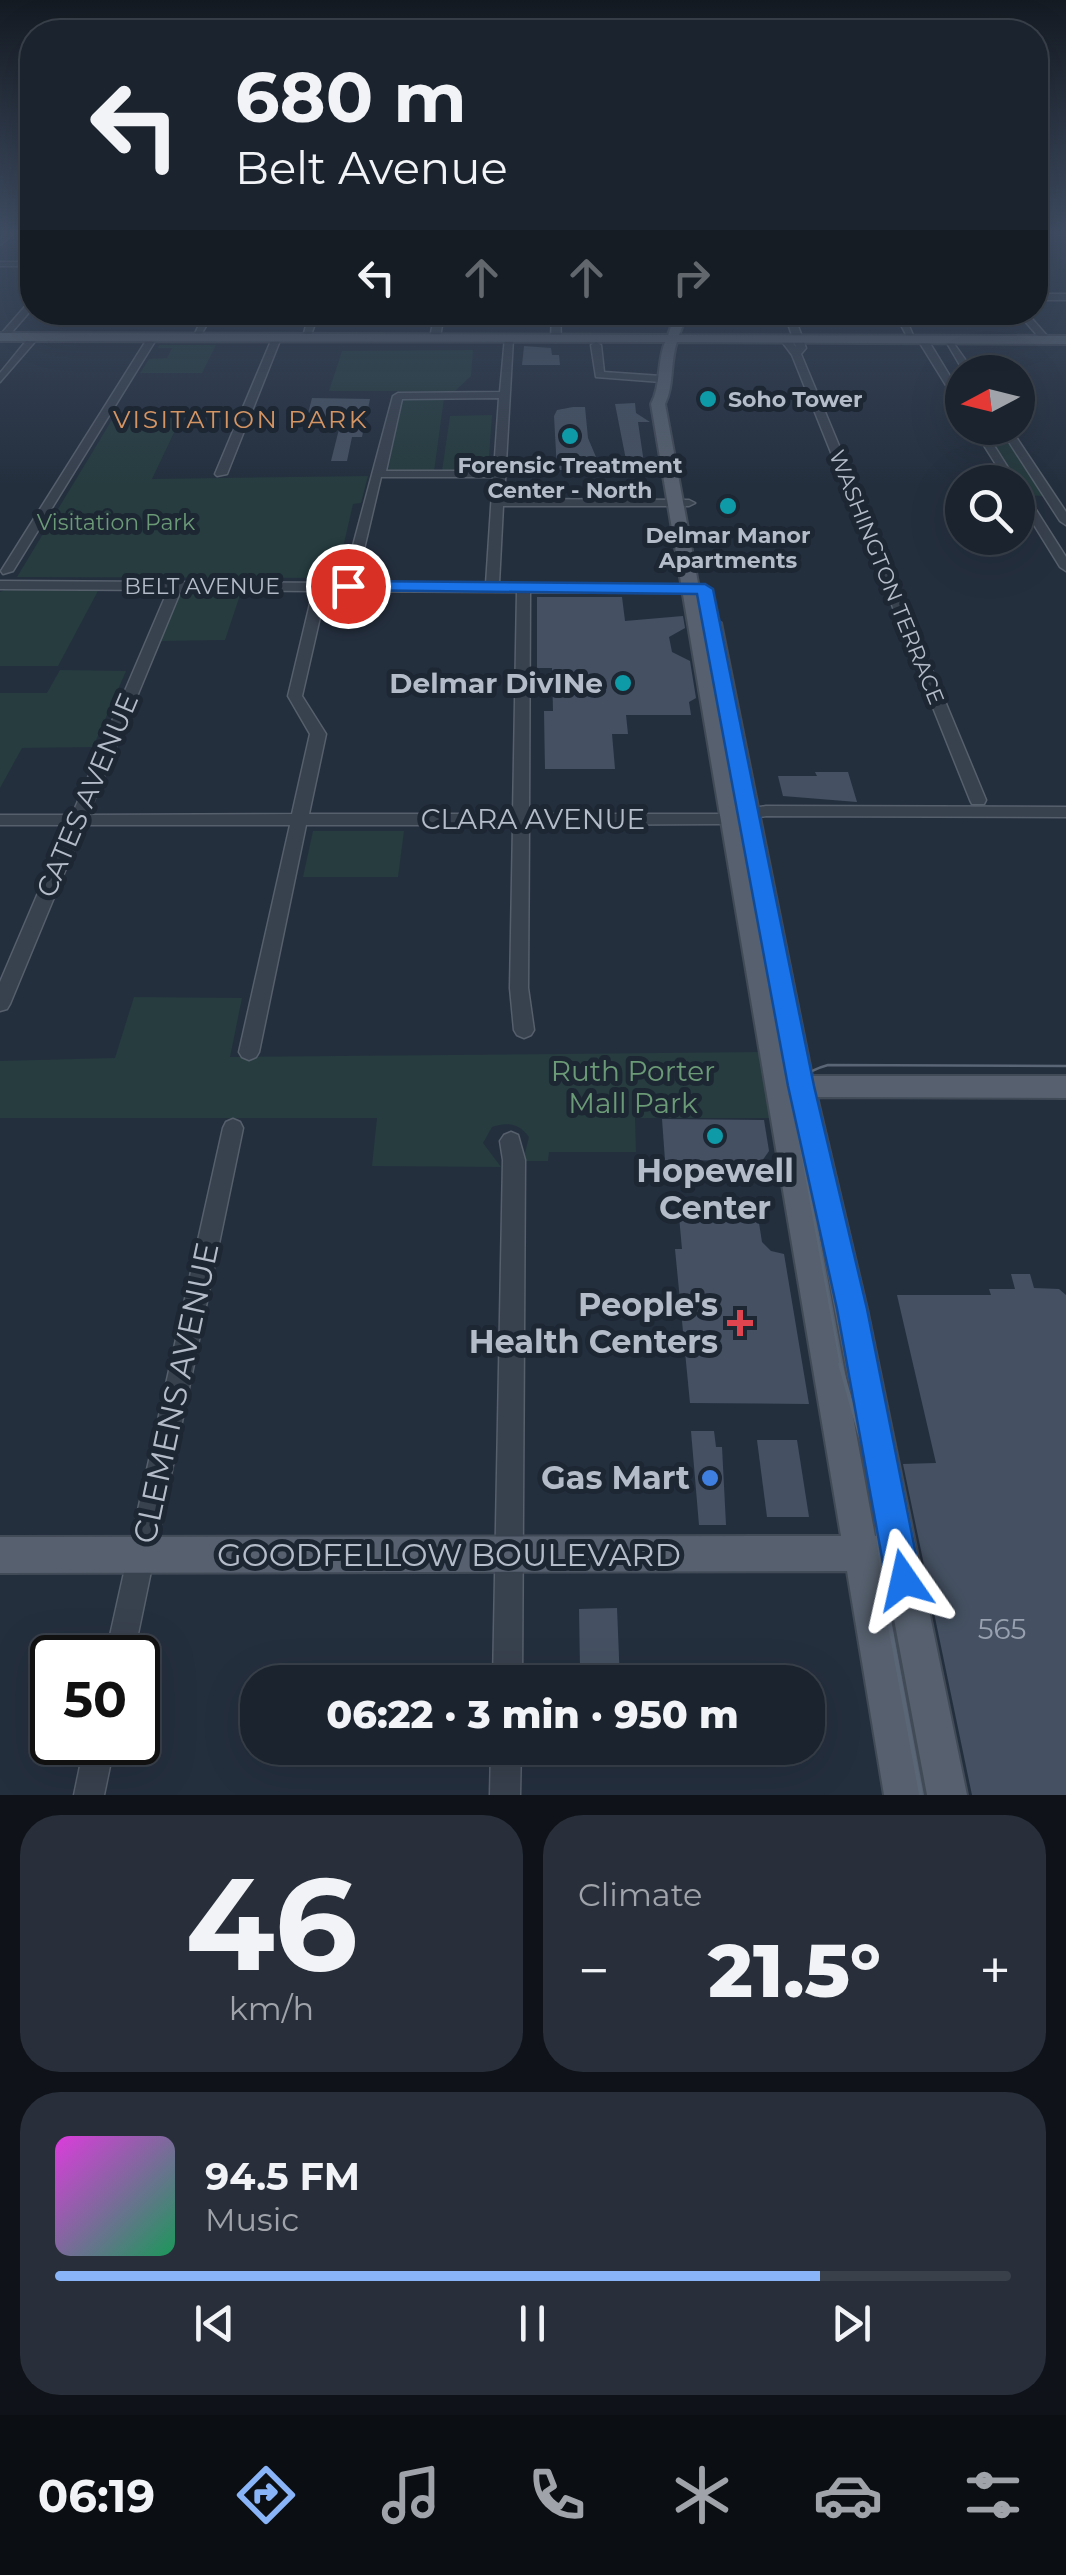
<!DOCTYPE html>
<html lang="en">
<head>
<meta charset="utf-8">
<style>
	:root { --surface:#1b232e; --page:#282f3a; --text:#f1f3f6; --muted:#a0a4aa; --line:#39404a; --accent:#8ab4f8 }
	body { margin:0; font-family:Montserrat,sans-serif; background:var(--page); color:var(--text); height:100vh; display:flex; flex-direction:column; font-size:38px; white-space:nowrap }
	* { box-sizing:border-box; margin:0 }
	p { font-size:32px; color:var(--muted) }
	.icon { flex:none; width:55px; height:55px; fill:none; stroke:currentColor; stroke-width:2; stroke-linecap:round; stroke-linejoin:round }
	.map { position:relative; height:1795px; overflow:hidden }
	.details { display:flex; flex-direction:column; gap:20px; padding:20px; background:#0f1319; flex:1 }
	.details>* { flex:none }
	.hud { position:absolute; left:20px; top:20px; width:1028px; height:305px; border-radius:40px; box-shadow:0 10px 40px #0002,0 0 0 2px var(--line); background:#1b232e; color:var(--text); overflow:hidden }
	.needle { width:65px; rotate:263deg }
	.tools { position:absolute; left:945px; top:355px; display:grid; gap:20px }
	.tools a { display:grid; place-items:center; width:90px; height:90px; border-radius:50%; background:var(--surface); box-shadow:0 10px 40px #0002,0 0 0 2px var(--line); font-size:50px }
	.speed { position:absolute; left:30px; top:1635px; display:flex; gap:20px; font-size:50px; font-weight:700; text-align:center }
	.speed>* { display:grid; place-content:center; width:130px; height:130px; border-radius:50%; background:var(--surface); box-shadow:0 10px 40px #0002,0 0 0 2px var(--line); line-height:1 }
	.speed .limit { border:5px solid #111; border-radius:15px; background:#fff; color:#111 }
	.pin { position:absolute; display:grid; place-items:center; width:85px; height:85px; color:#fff; margin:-42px; border:5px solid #fff; border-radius:50%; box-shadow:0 2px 10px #0007 }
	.me { position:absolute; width:110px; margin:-55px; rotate:349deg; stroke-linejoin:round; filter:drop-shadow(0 0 8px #0008) }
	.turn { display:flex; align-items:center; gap:35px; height:210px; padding:0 50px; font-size:45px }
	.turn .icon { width:130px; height:130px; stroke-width:2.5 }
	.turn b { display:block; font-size:70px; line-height:85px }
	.lanes { display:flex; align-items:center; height:95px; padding:0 50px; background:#0003; justify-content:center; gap:50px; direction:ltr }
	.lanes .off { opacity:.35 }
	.big { font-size:75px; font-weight:800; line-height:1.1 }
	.details .widget { flex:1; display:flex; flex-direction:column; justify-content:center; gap:15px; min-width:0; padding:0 35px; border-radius:40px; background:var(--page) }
	.details .dial { align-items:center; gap:0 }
	.dial b { font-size:130px; line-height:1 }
	.song { display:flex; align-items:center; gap:30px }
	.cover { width:120px; height:120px; border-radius:15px; background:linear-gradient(135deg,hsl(300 70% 55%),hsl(150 70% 35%)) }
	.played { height:10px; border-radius:5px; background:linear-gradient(90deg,var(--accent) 80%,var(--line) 80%) }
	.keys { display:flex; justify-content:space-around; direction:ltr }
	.heat { display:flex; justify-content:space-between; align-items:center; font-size:55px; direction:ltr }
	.details .tiles { flex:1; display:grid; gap:20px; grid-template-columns:1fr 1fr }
	.widget:last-child { grid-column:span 2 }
	.trip { position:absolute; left:240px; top:1665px; width:585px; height:100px; border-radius:40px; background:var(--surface); box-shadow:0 10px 40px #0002,0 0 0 2px var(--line); font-weight:800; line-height:100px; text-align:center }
	.tab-bar { display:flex; height:160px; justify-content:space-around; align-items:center; background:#0b0e12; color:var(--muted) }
	.tab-bar .icon { width:70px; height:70px }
	.tab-bar .selected { color:var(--accent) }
	.tab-bar b { font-size:45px; color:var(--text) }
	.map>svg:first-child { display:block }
	.green { fill:#263c3f }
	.building { fill:#455162 }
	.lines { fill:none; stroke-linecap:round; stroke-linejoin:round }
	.minor-casing { stroke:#565f6c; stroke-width:3 }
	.major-casing { stroke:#414a57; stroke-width:4 }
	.minor { fill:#38414e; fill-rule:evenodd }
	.major { fill:#56606e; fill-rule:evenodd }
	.tram-far1 { stroke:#5a6575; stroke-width:2.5 }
	.tram { stroke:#5a6575; stroke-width:4 }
	.route { fill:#1a73e8; stroke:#114b97; stroke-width:2.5 }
	.culture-dot { fill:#0f9aa8; stroke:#1d2633; stroke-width:4 }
	.health-dot { fill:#e0444e; stroke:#1d2633; stroke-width:4 }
	.shop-dot { fill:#3f7fe0; stroke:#1d2633; stroke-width:4 }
	.labels { text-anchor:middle; stroke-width:10; stroke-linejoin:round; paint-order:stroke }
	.far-poi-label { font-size:22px; font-weight:bold; fill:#b4bcc9; stroke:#1d2633 }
	.far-park-label { font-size:22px; fill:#6b9a76; stroke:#1d2633 }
	.far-street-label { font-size:22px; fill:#b4bcc9; stroke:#1d2633 }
	.far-neighbourhood-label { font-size:25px; letter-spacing:2.5px; fill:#d59563; stroke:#1d2633 }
	.poi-label { font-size:28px; font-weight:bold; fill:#b4bcc9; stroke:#1d2633; text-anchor:end }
	.street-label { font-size:28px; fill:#b4bcc9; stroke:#1d2633 }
	.park-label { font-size:28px; fill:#6b9a76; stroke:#1d2633 }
	.near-number-label { font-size:28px; fill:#98a1af }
	.near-poi-label { font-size:32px; font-weight:bold; fill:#b4bcc9; stroke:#1d2633; text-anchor:end }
	.near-street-label { font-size:32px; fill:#b4bcc9; stroke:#1d2633 }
</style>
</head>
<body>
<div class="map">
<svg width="1066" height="1795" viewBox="0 0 1066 1795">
	<rect width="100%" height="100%" fill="#242f3e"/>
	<!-- green -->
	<g class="green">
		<polygon points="159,345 216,345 202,373 140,373 149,359 167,358 172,348 158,348"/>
		<polygon points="473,350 471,376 455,391 329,391 342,351"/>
		<polygon points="444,398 434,472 388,470 402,399"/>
		<polygon points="492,415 488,471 442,471 450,416"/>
		<polygon points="113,418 181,418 152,479 368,476 361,503 353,504 336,578 17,577"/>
		<polygon points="983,428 1000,428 1043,496 1025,495"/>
		<polygon points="7,589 99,589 58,666 0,666 0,592"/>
		<polygon points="242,589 225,640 158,641 181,590"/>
		<polygon points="60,670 126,671 93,747 22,748 0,788 0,693 47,693"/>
		<polygon points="313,831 404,831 398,877 303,877"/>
		<path d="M134 997 242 998 230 1057 766 1052 771 1118H635L636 1152H549L548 1161H523L529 1137C519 1123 507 1122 492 1127L483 1143 501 1167 372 1166 377 1118H0V1061L115 1058Z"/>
	</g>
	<!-- building -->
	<g class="building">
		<polygon points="337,312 418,312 416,327 332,327"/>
		<polygon points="524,346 551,348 552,355 559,355 560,365 522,365"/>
		<polygon points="312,398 370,399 362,437 352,437 347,461 331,461 340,425 305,425"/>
		<polygon points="635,403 636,413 650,422 638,422 645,470 628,470 615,404"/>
		<polygon points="573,407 585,407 588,438 596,457 567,460 567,470 557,470 554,416 557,410"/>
		<polygon points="537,597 622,597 625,621 683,616 685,628 669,637 672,652 690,661 696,698 689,702 691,715 626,715 628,734 612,734 615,769 545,769 544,711 553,711 552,668 537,668"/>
		<polygon points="815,772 848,772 857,802 783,796 778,776 817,776"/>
		<polygon points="662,1119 764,1120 769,1151 762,1161 665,1160"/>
		<polygon points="679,1216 758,1217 762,1242 771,1251 784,1254 809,1404 690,1403 675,1249 682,1249"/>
		<polygon points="1011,1274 1030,1274 1034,1288 1059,1289 1066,1295 1066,1795 972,1795 903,1464 936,1463 897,1295 991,1295 989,1289 1015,1289"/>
		<polygon points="691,1431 714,1431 716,1447 722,1447 726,1525 699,1525"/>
		<polygon points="757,1440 797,1440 809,1517 767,1517"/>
		<polygon points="617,1608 620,1682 570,1682 570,1668 580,1668 579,1609"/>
	</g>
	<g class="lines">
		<defs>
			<g id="minor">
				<polygon points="5,233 14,233 0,245 0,239"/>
				<rect x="0" y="262" width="32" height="4"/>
				<rect x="1035" y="294" width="31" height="6"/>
				<polygon points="29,302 32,302 32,309 6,339 0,339 0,335"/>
				<polygon points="205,312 214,312 198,340 192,340"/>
				<polygon points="310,312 319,312 310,338 302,340"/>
				<polygon points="435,312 444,312 440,338 435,341 430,338"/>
				<polygon points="552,312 560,312 561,339 556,342 551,339"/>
				<polygon points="784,312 793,312 806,348 801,354 986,800 984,804 972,804 970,800 792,355 780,339 788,337 796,347"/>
				<polygon points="894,312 903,312 916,342 910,342"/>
				<polygon points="1017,312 1026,312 1049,338 1049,342 1043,342"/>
				<polygon points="31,335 39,337 0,382 0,373"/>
				<polygon points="149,336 157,338 13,571 3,574 1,571"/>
				<polygon points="273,336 281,338 227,474 217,476 215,474"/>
				<path d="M505 337 513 339 504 499 689 500 695 503 689 506H503L499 584 705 585 711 589 705 593 530 592 529 814H720L766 806 1066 807V817L766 816 720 824 529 825 528 988 534 1030 531 1035 524 1038 517 1035 514 1030 510 988 513 825H306L259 1052 256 1057 249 1060 242 1057 239 1052 290 825H84L10 1004 7 1009 0 1011V982L67 825H0V815H72L168 590 0 589V581L343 583 393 396 398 393 500 392ZM499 398 494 471H386L402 399ZM381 477H493L486 584 356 583ZM181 590 313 591 288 696 310 734 292 814 88 815ZM326 591 517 592 513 814H309L326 734 302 696Z"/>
				<polygon points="923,337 928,340 962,396 962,406 957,403 918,340"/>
				<polygon points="944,338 950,338 974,372 964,372"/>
				<polygon points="596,342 601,345 604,372 661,376 666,379 661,382 596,377 591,345"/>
				<polygon points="973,428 983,428 1017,482 1007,482"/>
				<polygon points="1000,428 1010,428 1066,512 1066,525 1060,521"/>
				<polygon points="1018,488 1024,491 1066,557 1066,571 1060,567 1018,499"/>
				<polygon points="233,1119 240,1122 243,1128 133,1658 105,1658 223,1128 226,1122"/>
				<polygon points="511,1132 518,1135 525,1160 522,1682 493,1682 503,1160 500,1141 504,1135"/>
				<polygon points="85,1742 115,1742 104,1795 74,1795"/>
				<polygon points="491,1748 521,1748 520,1795 490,1795"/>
			</g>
			<path id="major" d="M676 312H688L679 335 1066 336V344L677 342C670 362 674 386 665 404L705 621 712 618 721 623 812 1076H1066V1098L817 1097 867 1309 967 1795H927L885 1571H882L924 1795H884L847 1571 0 1573V1537L841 1536 651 404C661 386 657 362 665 342L0 341V333L668 335ZM813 1199 879 1536H875Z"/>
		</defs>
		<!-- minor casing -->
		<use href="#minor" class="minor-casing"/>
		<!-- major casing -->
		<use href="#major" class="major-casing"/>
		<!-- minor -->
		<use href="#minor" class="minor"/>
		<!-- major -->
		<use href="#major" class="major"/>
		<!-- tram-far1 -->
		<path class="tram-far1" d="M841 1366 793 1104C795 1080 806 1071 828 1065L1066 1066"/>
		<!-- tram -->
		<g class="tram">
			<polyline points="840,1364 873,1481"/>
			<polyline points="871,1469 885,1599 921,1795"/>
		</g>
	</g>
	<!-- sky -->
	<linearGradient id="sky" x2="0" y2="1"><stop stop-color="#141a22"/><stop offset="0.48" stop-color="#3f4d63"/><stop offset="1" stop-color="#3f4d63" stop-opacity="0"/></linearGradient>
	<rect width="1066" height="485" fill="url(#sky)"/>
	<!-- route -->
	<polygon class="route" points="348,581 705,584 713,589 814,1086 867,1309 921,1580 916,1592 904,1598 891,1592 886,1580 837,1309 788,1086 697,594 343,590 340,586"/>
	<!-- markers -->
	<g class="culture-dot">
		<circle cx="708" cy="399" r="10"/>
		<circle cx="570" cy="436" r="10"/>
		<circle cx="728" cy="506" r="10"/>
		<circle cx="623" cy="683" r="10"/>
		<circle cx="715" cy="1136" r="10"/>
	</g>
	<path class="health-dot" d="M735 1308h10v10h10v10h-10v10h-10v-10h-10v-10h10z"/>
	<circle class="shop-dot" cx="710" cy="1478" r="10"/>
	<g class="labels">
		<!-- far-poi labels -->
		<g class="far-poi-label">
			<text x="728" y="407" text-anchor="start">Soho Tower</text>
			<text x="570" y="473">Forensic Treatment<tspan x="570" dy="25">Center - North</tspan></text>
			<text x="728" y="543">Delmar Manor<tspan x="728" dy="25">Apartments</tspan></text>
		</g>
		<!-- far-park labels -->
		<g class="far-park-label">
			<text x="116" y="530">Visitation Park</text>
		</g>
		<!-- far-street labels -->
		<g class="far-street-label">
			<text transform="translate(887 577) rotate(68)" y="8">WASHINGTON TERRACE</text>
			<text x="202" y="594">BELT AVENUE</text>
		</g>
		<!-- far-neighbourhood labels -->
		<g class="far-neighbourhood-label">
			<text x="241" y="428">VISITATION PARK</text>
		</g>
		<!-- poi labels -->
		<g class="poi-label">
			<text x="603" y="693">Delmar DivINe</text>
		</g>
		<!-- street labels -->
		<g class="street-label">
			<text transform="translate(87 795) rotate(-67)" y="10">CATES AVENUE</text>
			<text x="533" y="829">CLARA AVENUE</text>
		</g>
		<!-- park labels -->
		<g class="park-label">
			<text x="633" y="1081">Ruth Porter<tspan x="633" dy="32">Mall Park</tspan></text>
		</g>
		<!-- near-number labels -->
		<g class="near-number-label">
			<text x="1002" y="1639">565</text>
		</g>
		<!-- near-poi labels -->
		<g class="near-poi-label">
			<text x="715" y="1182" text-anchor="middle">Hopewell<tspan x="715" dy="37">Center</tspan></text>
			<text x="718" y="1316">People's<tspan x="718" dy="37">Health Centers</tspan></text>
			<text x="690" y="1489">Gas Mart</text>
		</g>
		<!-- near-street labels -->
		<g class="near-street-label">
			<text transform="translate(176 1393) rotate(-78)" y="11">CLEMENS AVENUE</text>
			<text x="449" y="1566">GOODFELLOW BOULEVARD</text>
		</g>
	</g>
</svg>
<div class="tools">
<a><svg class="needle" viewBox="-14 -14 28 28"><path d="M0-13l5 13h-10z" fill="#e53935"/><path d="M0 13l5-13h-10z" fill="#a0a4aa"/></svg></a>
<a><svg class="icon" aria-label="search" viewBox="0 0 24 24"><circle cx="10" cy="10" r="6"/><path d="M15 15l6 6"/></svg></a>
</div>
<div class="speed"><div class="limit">50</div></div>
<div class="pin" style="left:348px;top:586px;background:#d93025"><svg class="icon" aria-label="arrive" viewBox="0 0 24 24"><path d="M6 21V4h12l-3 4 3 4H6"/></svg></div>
<svg class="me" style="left:904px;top:1580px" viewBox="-20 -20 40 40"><path d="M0-17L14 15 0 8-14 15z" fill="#1a73e8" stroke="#fff" stroke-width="4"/></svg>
<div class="trip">06:22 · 3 min · 950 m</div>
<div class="hud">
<div class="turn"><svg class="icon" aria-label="left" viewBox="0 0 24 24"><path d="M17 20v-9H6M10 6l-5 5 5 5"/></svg><div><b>680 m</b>Belt Avenue</div></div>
<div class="lanes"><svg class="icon" aria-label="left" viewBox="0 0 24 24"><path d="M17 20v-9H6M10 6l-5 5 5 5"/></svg><svg class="icon off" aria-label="ahead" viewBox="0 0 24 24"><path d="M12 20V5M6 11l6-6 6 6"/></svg><svg class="icon off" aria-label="ahead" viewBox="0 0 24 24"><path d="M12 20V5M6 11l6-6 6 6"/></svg><svg class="icon off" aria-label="right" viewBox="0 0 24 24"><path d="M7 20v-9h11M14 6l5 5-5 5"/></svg></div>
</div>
</div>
<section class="details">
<div class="tiles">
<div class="widget dial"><b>46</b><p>km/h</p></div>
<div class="widget"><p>Climate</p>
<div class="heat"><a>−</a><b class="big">21.5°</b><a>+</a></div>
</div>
<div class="widget">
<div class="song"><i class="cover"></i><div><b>94.5 FM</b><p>Music</p></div></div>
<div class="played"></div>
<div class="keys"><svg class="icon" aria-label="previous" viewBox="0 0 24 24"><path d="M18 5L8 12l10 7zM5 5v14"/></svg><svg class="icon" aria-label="pause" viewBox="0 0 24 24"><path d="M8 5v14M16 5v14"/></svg><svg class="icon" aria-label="next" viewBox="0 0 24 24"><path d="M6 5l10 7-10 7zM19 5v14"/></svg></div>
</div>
</div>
</section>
<nav class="tab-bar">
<b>06:19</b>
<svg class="icon selected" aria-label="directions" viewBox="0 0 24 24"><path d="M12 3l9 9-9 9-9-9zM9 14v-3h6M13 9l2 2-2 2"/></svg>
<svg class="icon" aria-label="music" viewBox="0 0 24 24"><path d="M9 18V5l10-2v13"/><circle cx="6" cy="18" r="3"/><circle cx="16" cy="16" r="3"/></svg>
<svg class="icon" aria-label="phone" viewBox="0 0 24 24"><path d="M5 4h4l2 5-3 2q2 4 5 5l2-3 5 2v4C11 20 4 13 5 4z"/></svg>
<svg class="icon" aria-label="climate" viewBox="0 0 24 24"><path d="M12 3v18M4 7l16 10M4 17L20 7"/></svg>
<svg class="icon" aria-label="car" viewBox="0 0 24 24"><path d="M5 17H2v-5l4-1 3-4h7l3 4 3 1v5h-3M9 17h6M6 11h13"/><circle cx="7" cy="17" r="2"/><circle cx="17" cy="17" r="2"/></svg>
<svg class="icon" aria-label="filters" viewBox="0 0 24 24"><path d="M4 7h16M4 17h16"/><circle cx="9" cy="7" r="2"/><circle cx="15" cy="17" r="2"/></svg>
</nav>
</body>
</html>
